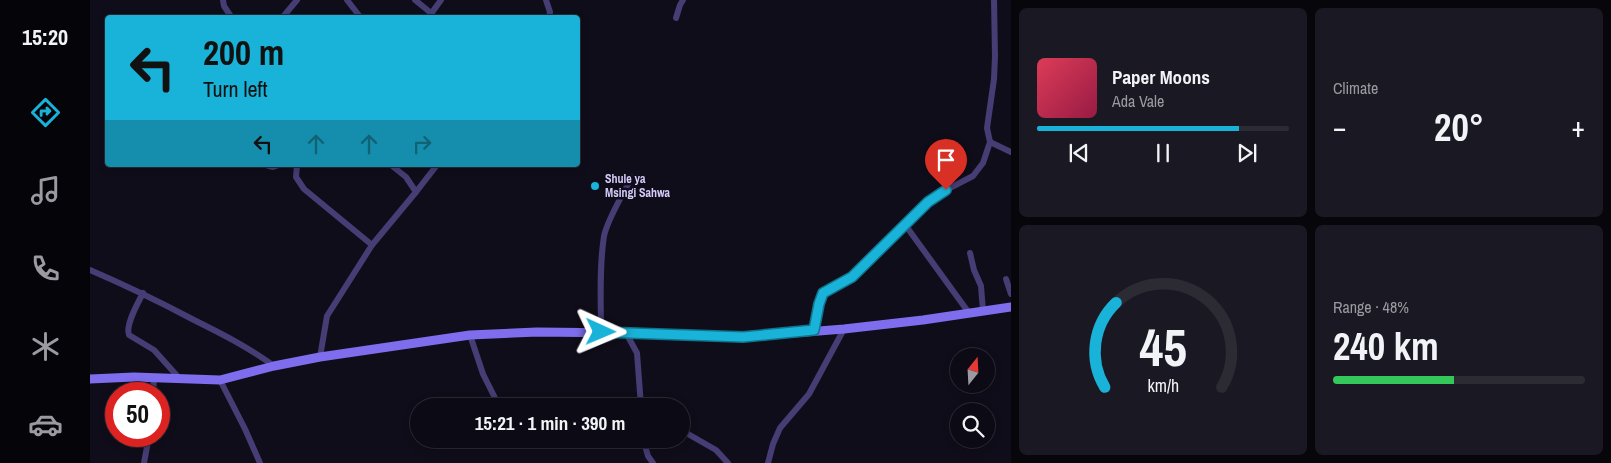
<!DOCTYPE html>
<html lang="en">
<head>
<meta charset="utf-8">
<style>
	:root { --surface:#0c0a14; --page:#1a1822; --text:#f1f3f6; --muted:#9a9aa0; --line:#2c2b34; --accent:#19b2d8 }
	body { margin:0; font-family:"Archivo Narrow",sans-serif; background:var(--page); color:var(--text); height:100vh; display:flex; flex-direction:column; font-size:19px; white-space:nowrap }
	* { box-sizing:border-box; margin:0 }
	p { font-size:16px; color:var(--muted) }
	.icon { flex:none; width:28px; height:28px; fill:none; stroke:currentColor; stroke-width:2; stroke-linecap:round; stroke-linejoin:round }
	.map { position:relative; flex:1; overflow:hidden }
	.sheet { display:flex; flex-direction:column; gap:8px; padding:8px; background:#07060b; width:600px }
	.sheet>* { flex:none }
	.banner { position:absolute; left:15px; top:15px; width:475px; height:152px; border-radius:5px; box-shadow:0 2px 8px #0003,0 0 0 1px var(--line); background:#19b2d8; color:#111; overflow:hidden }
	.needle { width:32px; rotate:18deg }
	.fabs { position:absolute; left:860px; top:348px; display:grid; gap:10px }
	.fabs a { display:grid; place-items:center; width:45px; height:45px; border-radius:50%; background:var(--surface); box-shadow:0 2px 8px #0003,0 0 0 1px var(--line); font-size:25px }
	.speed { position:absolute; left:15px; top:382px; display:flex; gap:10px; font-size:25px; font-weight:700; text-align:center }
	.speed>* { display:grid; place-content:center; width:65px; height:65px; border-radius:50%; background:var(--surface); box-shadow:0 2px 8px #0003,0 0 0 1px var(--line); line-height:1 }
	.speed .limit { border:8px solid #d22; background:#fff; color:#111 }
	.pin { position:absolute; display:grid; place-items:center; width:42px; height:42px; color:#fff; margin:-51px -21px; border-radius:50% 50% 50% 0; rotate:-45deg; box-shadow:0 0 5px #0007 }
	.pin .icon { rotate:45deg }
	.me { position:absolute; width:55px; margin:-28px; rotate:91deg; stroke-linejoin:round; filter:drop-shadow(0 0 4px #0008) }
	.turn { display:flex; align-items:center; gap:18px; height:105px; padding:0 15px; font-size:22px }
	.turn .icon { width:65px; height:65px; stroke-width:2.5 }
	.turn b { display:block; font-size:35px; line-height:42px }
	.lanes { display:flex; align-items:center; height:48px; padding:0 15px; background:#0003; justify-content:center; gap:25px; direction:ltr }
	.lanes .off { opacity:.35 }
	.big { font-size:38px; font-weight:800; line-height:1.1 }
	.sheet .card { flex:1; display:flex; flex-direction:column; justify-content:center; gap:8px; min-width:0; padding:0 18px; border-radius:8px; background:var(--page) }
	.sheet .dial { align-items:center; gap:0 }
	.dial svg { height:130px; overflow:visible; fill:none; stroke:var(--line); stroke-width:7; stroke-linecap:round; text-anchor:middle }
	.dial text { fill:var(--text); stroke:none }
	.song { display:flex; align-items:center; gap:15px }
	.cover { width:60px; height:60px; border-radius:8px; background:linear-gradient(135deg,hsl(350 70% 55%),hsl(340 70% 35%)) }
	.played { height:5px; border-radius:2px; background:linear-gradient(90deg,var(--accent) 80%,var(--line) 80%) }
	.keys { display:flex; justify-content:space-around; direction:ltr }
	.heat { display:flex; justify-content:space-between; align-items:center; font-size:28px; direction:ltr }
	.charge { height:8px; border-radius:4px; background:linear-gradient(90deg,#34c759 48%,var(--line) 0) }
	.sheet .tiles { flex:1; display:grid; gap:8px; grid-template-columns:repeat(2,1fr) }
	.trip { position:absolute; left:320px; top:398px; width:280px; height:50px; border-radius:25px; background:var(--surface); box-shadow:0 2px 8px #0003,0 0 0 1px var(--line); font-weight:800; line-height:50px; text-align:center }
	main { display:flex; flex:1; min-height:0 }
	.tabs { display:flex; flex-direction:column; width:90px; justify-content:space-around; align-items:center; background:#050408; color:var(--muted) }
	.tabs .icon { width:35px; height:35px }
	.tabs .current { color:var(--accent) }
	.tabs b { font-size:22px; color:var(--text) }
	.map>svg:first-child { display:block }
	.lines { fill:none; stroke-linecap:round; stroke-linejoin:round }
	.minor { stroke:#453d74; stroke-width:6 }
	.secondary { stroke:#7e6eee; stroke-width:9 }
	.route-casing { stroke:#10748c; stroke-width:12 }
	.route { stroke:#19b2d8; stroke-width:9 }
	.poi-dot { fill:#19b2d8; stroke:#100d1a; stroke-width:2 }
	.labels { text-anchor:middle; stroke-width:5; stroke-linejoin:round; paint-order:stroke }
	.poi-label { font-size:12px; font-weight:bold; fill:#d6ccf9; stroke:#100d1a; text-anchor:start }
</style>
</head>
<body>
<main>
<nav class="tabs">
<b>15:20</b>
<svg class="icon current" aria-label="directions" viewBox="0 0 24 24"><path d="M12 3l9 9-9 9-9-9zM9 14v-3h6M13 9l2 2-2 2"/></svg>
<svg class="icon" aria-label="music" viewBox="0 0 24 24"><path d="M9 18V5l10-2v13"/><circle cx="6" cy="18" r="3"/><circle cx="16" cy="16" r="3"/></svg>
<svg class="icon" aria-label="phone" viewBox="0 0 24 24"><path d="M5 4h4l2 5-3 2q2 4 5 5l2-3 5 2v4C11 20 4 13 5 4z"/></svg>
<svg class="icon" aria-label="climate" viewBox="0 0 24 24"><path d="M12 3v18M4 7l16 10M4 17L20 7"/></svg>
<svg class="icon" aria-label="car" viewBox="0 0 24 24"><path d="M5 17H2v-5l4-1 3-4h7l3 4 3 1v5h-3M9 17h6M6 11h13"/><circle cx="7" cy="17" r="2"/><circle cx="17" cy="17" r="2"/></svg>
</nav>
<div class="map">
<svg width="921" height="463" viewBox="0 0 921 463">
	<rect width="100%" height="100%" fill="#100d1a"/>
	<g class="lines">
		<!-- minor -->
		<g class="minor">
			<polyline points="133,0 134,6 142,18"/>
			<polyline points="257,0 271,18"/>
			<polyline points="325,0 341,13"/>
			<polyline points="456,0 460,12 459,18"/>
			<polyline points="192,18 207,0"/>
			<polyline points="338,18 351,0"/>
			<polyline points="586,18 590,5 593,0"/>
			<polyline points="900,142 921,152"/>
			<polyline points="176,165 183,167 189,165"/>
			<polyline points="207,165 206,177 214,189 282,245"/>
			<polyline points="301,165 316,177 326,192"/>
			<polyline points="816,226 879,313"/>
			<polyline points="880,253 884,270 891,286 893,311"/>
			<path d="M0 270C35 285 70 302 104 320 132 334 158 347 184 366"/>
			<polyline points="916,279 921,294"/>
			<path d="M53 293C48 303 35 325 39 335L64 350 90 379"/>
			<polyline points="724,330 729,304 733,293 762,277 838,202 856,190 883,176 893,163 900,142 897,128 904,79 905,56 904,0"/>
			<path d="M511 332C511 301 509 268 514 236 518 218 533 194 542 177"/>
			<polyline points="536,333 547,353 551,406"/>
			<polyline points="380,335 393,374 409,406"/>
			<polyline points="230,357 237,316 282,245 326,192 347,165"/>
			<polyline points="130,380 155,429 170,463"/>
			<polyline points="63,394 64,378"/>
			<polyline points="552,400 560,406"/>
			<polyline points="591,430 626,450 638,463"/>
			<polyline points="425,439 428,445"/>
			<polyline points="553,439 558,456 563,463"/>
			<polyline points="54,463 59,436"/>
			<polyline points="678,463 683,444 690,428 719,394 754,329"/>
		</g>
		<!-- secondary -->
		<polyline class="secondary" points="0,379 44,377 130,380 184,366 230,357 380,335 447,332 536,333 606,336 653,337 754,329 833,320 921,307"/>
	</g>
	<g class="lines">
		<defs>
			<polyline id="route" points="511,332 653,337 724,330 729,304 733,293 762,277 838,202 856,190"/>
		</defs>
		<!-- route casing -->
		<use href="#route" class="route-casing"/>
		<!-- route -->
		<use href="#route" class="route"/>
	</g>
	<!-- markers -->
	<circle class="poi-dot" cx="505" cy="186" r="5"/>
	<g class="labels">
		<!-- poi labels -->
		<g class="poi-label">
			<text x="515" y="183">Shule ya<tspan x="515" dy="14">Msingi Sahwa</tspan></text>
		</g>
	</g>
</svg>
<div class="fabs">
<a><svg class="needle" viewBox="-14 -14 28 28"><path d="M0-13l5 13h-10z" fill="#e53935"/><path d="M0 13l5-13h-10z" fill="#9a9aa0"/></svg></a>
<a><svg class="icon" aria-label="search" viewBox="0 0 24 24"><circle cx="10" cy="10" r="6"/><path d="M15 15l6 6"/></svg></a>
</div>
<div class="speed"><div class="limit">50</div></div>
<div class="pin" style="left:856px;top:190px;background:#d93025"><svg class="icon" aria-label="arrive" viewBox="0 0 24 24"><path d="M6 21V4h12l-3 4 3 4H6"/></svg></div>
<svg class="me" style="left:511px;top:332px" viewBox="-20 -20 40 40"><path d="M0-17L14 15 0 8-14 15z" fill="#19b2d8" stroke="#fff" stroke-width="4"/></svg>
<div class="trip">15:21 · 1 min · 390 m</div>
<div class="banner">
<div class="turn"><svg class="icon" aria-label="left" viewBox="0 0 24 24"><path d="M17 20v-9H6M10 6l-5 5 5 5"/></svg><div><b>200 m</b>Turn left</div></div>
<div class="lanes"><svg class="icon" aria-label="left" viewBox="0 0 24 24"><path d="M17 20v-9H6M10 6l-5 5 5 5"/></svg><svg class="icon off" aria-label="ahead" viewBox="0 0 24 24"><path d="M12 20V5M6 11l6-6 6 6"/></svg><svg class="icon off" aria-label="ahead" viewBox="0 0 24 24"><path d="M12 20V5M6 11l6-6 6 6"/></svg><svg class="icon off" aria-label="right" viewBox="0 0 24 24"><path d="M7 20v-9h11M14 6l5 5-5 5"/></svg></div>
</div>
</div>
<section class="sheet">
<div class="tiles">
<div class="card">
<div class="song"><i class="cover"></i><div><b>Paper Moons</b><p>Ada Vale</p></div></div>
<div class="played"></div>
<div class="keys"><svg class="icon" aria-label="previous" viewBox="0 0 24 24"><path d="M18 5L8 12l10 7zM5 5v14"/></svg><svg class="icon" aria-label="pause" viewBox="0 0 24 24"><path d="M8 5v14M16 5v14"/></svg><svg class="icon" aria-label="next" viewBox="0 0 24 24"><path d="M6 5l10 7-10 7zM19 5v14"/></svg></div>
</div>
<div class="card"><p>Climate</p>
<div class="heat"><a>−</a><b class="big">20°</b><a>+</a></div>
</div>
<div class="card dial"><svg viewBox="0 0 100 80">
<path d="M14 69A42 42 0 1 1 86 69"/>
<path d="M14 69A42 42 0 0 1 21 17" stroke="#19b2d8"/>
<text x="50" y="56" font-size="32" font-weight="700">45</text>
<text x="50" y="72" font-size="11">km/h</text>
</svg></div>
<div class="card"><p>Range · 48%</p><b class="big">240 km</b><div class="charge"></div></div>
</div>
</section>
</main>
</body>
</html>
